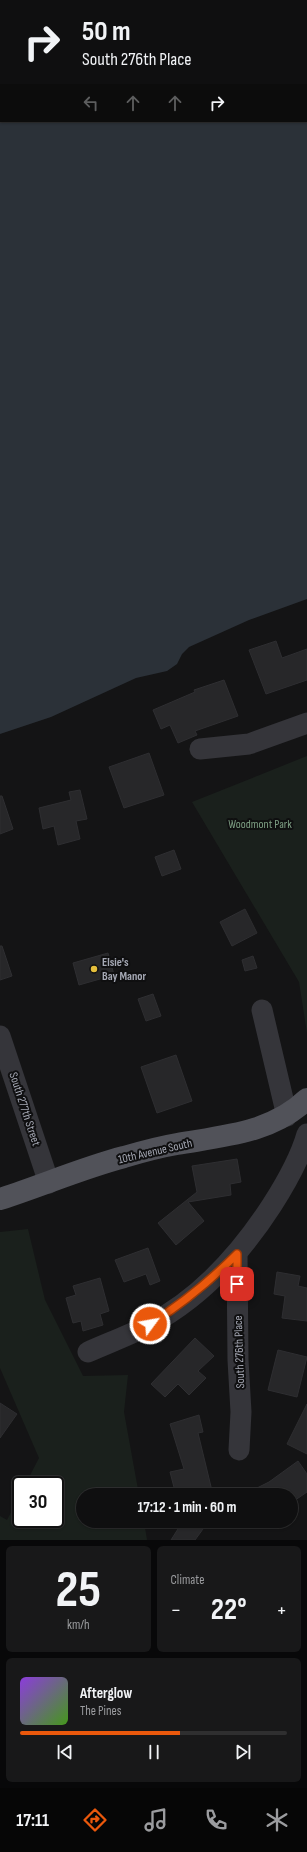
<!DOCTYPE html>
<html lang="en">
<head>
<meta charset="utf-8">
<style>
	:root { --surface:#0f0f10; --page:#181819; --text:#f1f3f6; --muted:#9b9c9f; --line:#2f2f30; --accent:#ea580c }
	body { margin:0; font-family:"Sofia Sans Condensed",sans-serif; background:var(--page); color:var(--text); height:100vh; display:flex; flex-direction:column; font-size:15px; white-space:nowrap }
	* { box-sizing:border-box; margin:0 }
	p { font-size:13px; color:var(--muted) }
	.icon { flex:none; width:22px; height:22px; fill:none; stroke:currentColor; stroke-width:2; stroke-linecap:round; stroke-linejoin:round }
	.map { position:relative; height:1540px; overflow:hidden }
	.drawer { display:flex; flex-direction:column; gap:6px; padding:6px; background:#080809; flex:1 }
	.drawer>* { flex:none }
	.guide { position:absolute; left:0px; top:0px; width:307px; height:122px; box-shadow:0 1px 3px #0004,0 0 0 1px var(--line); background:#0f0f10; color:var(--text); overflow:hidden }
	.speed { position:absolute; left:12px; top:1476px; display:flex; gap:8px; font-size:20px; font-weight:700; text-align:center }
	.speed>* { display:grid; place-content:center; width:52px; height:52px; border-radius:50%; background:var(--surface); box-shadow:0 1px 3px #0004,0 0 0 1px var(--line); line-height:1 }
	.speed .limit { border:2px solid #111; border-radius:6px; background:#fff; color:#111 }
	.pin { position:absolute; display:grid; place-items:center; width:34px; height:34px; color:#fff; margin:-17px; border-radius:8px; box-shadow:0 2px 6px #0006 }
	.me { position:absolute; width:44px; margin:-22px; rotate:58deg; stroke-linejoin:round; filter:drop-shadow(0 0 3px #0008) }
	.turn { display:flex; align-items:center; gap:14px; height:84px; padding:0 16px; font-size:18px }
	.turn .icon { width:52px; height:52px; stroke-width:2.5 }
	.turn b { display:block; font-size:28px; line-height:34px }
	.lanes { display:flex; align-items:center; height:38px; padding:0 16px; background:#0003; justify-content:center; gap:20px; direction:ltr }
	.lanes .off { opacity:.35 }
	.big { font-size:30px; font-weight:700; line-height:1.1 }
	.drawer .card { flex:1; display:flex; flex-direction:column; justify-content:center; gap:6px; min-width:0; padding:0 14px; border-radius:6px; background:var(--page) }
	.drawer .dial { align-items:center; gap:0 }
	.dial b { font-size:52px; line-height:1 }
	.song { display:flex; align-items:center; gap:12px }
	.cover { width:48px; height:48px; border-radius:6px; background:linear-gradient(135deg,hsl(270 70% 55%),hsl(100 70% 35%)) }
	.played { height:4px; border-radius:2px; background:linear-gradient(90deg,var(--accent) 60%,var(--line) 60%) }
	.keys { display:flex; justify-content:space-around; direction:ltr }
	.heat { display:flex; justify-content:space-between; align-items:center; font-size:22px; direction:ltr }
	.drawer .tiles { flex:1; display:grid; gap:6px; grid-template-columns:1fr 1fr }
	.card:last-child { grid-column:span 2 }
	.trip { position:absolute; left:76px; top:1488px; width:222px; height:40px; border-radius:20px; background:var(--surface); box-shadow:0 1px 3px #0004,0 0 0 1px var(--line); font-weight:700; line-height:40px; text-align:center }
	.menu { display:flex; height:64px; justify-content:space-around; align-items:center; background:#060606; color:var(--muted) }
	.menu .icon { width:28px; height:28px }
	.menu .selected { color:var(--accent) }
	.menu b { font-size:18px; color:var(--text) }
	.map>svg:first-child { display:block }
	.green { fill:#1a201c }
	.water { fill:#2b3138; fill-rule:evenodd }
	.building { fill:#272729; stroke:#2e2e31 }
	.lines { fill:none; stroke-linecap:round; stroke-linejoin:round }
	.minor { stroke:#35353a; stroke-width:21 }
	.major { stroke:#515259; stroke-width:22 }
	.route-casing { stroke:#983908; stroke-width:10 }
	.route { stroke:#ea580c; stroke-width:7 }
	.poi-dot { fill:#e5bf3c; stroke:#0f0f10; stroke-width:1.5 }
	.labels { text-anchor:middle; stroke-width:4; stroke-linejoin:round; paint-order:stroke }
	.park-label { font-size:12px; fill:#7e9f84; stroke:#0f0f10 }
	.poi-label { font-size:12px; font-weight:bold; fill:#a6a9b5; stroke:#0f0f10; text-anchor:start }
	.street-label { font-size:12px; fill:#a6a9b5; stroke:#0f0f10 }
</style>
</head>
<body>
<div class="map">
<svg width="307" height="1540" viewBox="0 0 307 1540">
	<rect width="100%" height="100%" fill="#141415"/>
	<!-- green -->
	<g class="green">
		<polygon points="307,756 307,1033 299,982 192,802"/>
		<polygon points="28,1229 45,1300 83,1376 128,1375 124,1412 139,1495 83,1495 83,1521 144,1521 147,1540 0,1540 0,1516 7,1520 21,1493 21,1519 55,1519 55,1485 25,1485 39,1458 0,1368 0,1232"/>
	</g>
	<!-- water -->
	<path class="water" d="M0 0H307V599L249 620 189 647 182 654 177 664 167 671 136 678 51 717 0 734ZM1 1H306V121H1Z"/>
	<!-- building -->
	<g class="building">
		<polygon points="276,641 282,658 307,649 307,680 266,694 249,650"/>
		<polygon points="224,680 238,716 195,731 197,735 178,743 170,725 161,729 153,710 195,692 194,690"/>
		<polygon points="149,753 164,795 124,808 109,767"/>
		<polygon points="80,790 87,819 76,821 80,839 58,845 54,826 43,829 39,808 71,800 69,792"/>
		<polygon points="0,796 2,796 13,829 0,834"/>
		<polygon points="174,850 181,869 162,876 155,857"/>
		<polygon points="245,909 257,933 232,946 220,922"/>
		<polygon points="0,946 2,946 12,976 0,980"/>
		<polygon points="108,953 114,975 79,985 73,963"/>
		<polygon points="253,956 257,968 245,971 242,960"/>
		<polygon points="153,994 161,1016 146,1021 138,999"/>
		<polygon points="176,1055 192,1101 157,1113 141,1067"/>
		<polygon points="237,1159 241,1182 230,1184 231,1195 188,1202 204,1221 176,1245 158,1223 197,1192 192,1166"/>
		<polygon points="148,1248 160,1281 150,1285 146,1274 124,1282 115,1260"/>
		<polygon points="277,1272 300,1276 298,1286 307,1288 307,1321 282,1318 285,1296 274,1294"/>
		<polygon points="100,1278 109,1311 100,1314 103,1325 83,1331 81,1321 73,1323 66,1298 76,1295 73,1286"/>
		<polygon points="195,1338 214,1356 198,1371 206,1378 189,1395 178,1384 165,1397 151,1384"/>
		<polygon points="278,1350 307,1357 297,1397 268,1390"/>
		<polygon points="0,1403 17,1414 0,1438"/>
		<polygon points="307,1404 307,1454 287,1444"/>
		<polygon points="199,1415 203,1432 198,1433 213,1495 176,1495 170,1472 184,1469 170,1424"/>
		<polygon points="298,1461 307,1474 307,1492 291,1503 291,1495 243,1495 269,1482"/>
		<polygon points="183,1521 190,1521 203,1529 195,1540 171,1540"/>
	</g>
	<g class="lines">
		<!-- minor -->
		<g class="minor">
			<polyline points="200,749 249,744 307,723"/>
			<polyline points="262,1010 287,1116"/>
			<polyline points="0,1036 49,1183"/>
			<polyline points="237,1254 238,1360 241,1412 239,1450"/>
			<path d="M88 1352C108 1343 130 1335 149 1325 201 1298 241 1253 272 1205 286 1183 300 1159 307 1134"/>
		</g>
		<!-- major -->
		<path class="major" d="M0 1199C41 1186 82 1168 124 1157 141 1152 159 1147 177 1144 223 1136 272 1133 307 1099"/>
	</g>
	<g class="lines">
		<defs>
			<path id="route" d="M150 1324C182 1304 210 1281 237 1254V1284"/>
		</defs>
		<!-- route casing -->
		<use href="#route" class="route-casing"/>
		<!-- route -->
		<use href="#route" class="route"/>
	</g>
	<!-- markers -->
	<circle class="poi-dot" cx="94" cy="969" r="4"/>
	<g class="labels">
		<!-- park labels -->
		<g class="park-label">
			<text x="260" y="828">Woodmont Park</text>
		</g>
		<!-- poi labels -->
		<g class="poi-label">
			<text x="102" y="966">Elsie's<tspan x="102" dy="14">Bay Manor</tspan></text>
		</g>
		<!-- street labels -->
		<g class="street-label">
			<text transform="translate(25 1109) rotate(72)" y="4">South 277th Street</text>
			<text transform="translate(155 1151) rotate(-13)" y="4">10th Avenue South</text>
			<text transform="translate(239 1352) rotate(-92)" y="4">South 276th Place</text>
		</g>
	</g>
</svg>
<div class="speed"><div class="limit">30</div></div>
<div class="pin" style="left:237px;top:1284px;background:#d93025"><svg class="icon" aria-label="arrive" viewBox="0 0 24 24"><path d="M6 21V4h12l-3 4 3 4H6"/></svg></div>
<svg class="me" style="left:150px;top:1324px" viewBox="-20 -20 40 40"><circle r="17" fill="#ea580c" stroke="#fff" stroke-width="3"/><path d="M0-11L8 9 0 5-8 9z" fill="#fff"/></svg>
<div class="trip">17:12 · 1 min · 60 m</div>
<div class="guide">
<div class="turn"><svg class="icon" aria-label="right" viewBox="0 0 24 24"><path d="M7 20v-9h11M14 6l5 5-5 5"/></svg><div><b>50 m</b>South 276th Place</div></div>
<div class="lanes"><svg class="icon off" aria-label="left" viewBox="0 0 24 24"><path d="M17 20v-9H6M10 6l-5 5 5 5"/></svg><svg class="icon off" aria-label="ahead" viewBox="0 0 24 24"><path d="M12 20V5M6 11l6-6 6 6"/></svg><svg class="icon off" aria-label="ahead" viewBox="0 0 24 24"><path d="M12 20V5M6 11l6-6 6 6"/></svg><svg class="icon" aria-label="right" viewBox="0 0 24 24"><path d="M7 20v-9h11M14 6l5 5-5 5"/></svg></div>
</div>
</div>
<section class="drawer">
<div class="tiles">
<div class="card dial"><b>25</b><p>km/h</p></div>
<div class="card"><p>Climate</p>
<div class="heat"><a>−</a><b class="big">22°</b><a>+</a></div>
</div>
<div class="card">
<div class="song"><i class="cover"></i><div><b>Afterglow</b><p>The Pines</p></div></div>
<div class="played"></div>
<div class="keys"><svg class="icon" aria-label="previous" viewBox="0 0 24 24"><path d="M18 5L8 12l10 7zM5 5v14"/></svg><svg class="icon" aria-label="pause" viewBox="0 0 24 24"><path d="M8 5v14M16 5v14"/></svg><svg class="icon" aria-label="next" viewBox="0 0 24 24"><path d="M6 5l10 7-10 7zM19 5v14"/></svg></div>
</div>
</div>
</section>
<nav class="menu">
<b>17:11</b>
<svg class="icon selected" aria-label="directions" viewBox="0 0 24 24"><path d="M12 3l9 9-9 9-9-9zM9 14v-3h6M13 9l2 2-2 2"/></svg>
<svg class="icon" aria-label="music" viewBox="0 0 24 24"><path d="M9 18V5l10-2v13"/><circle cx="6" cy="18" r="3"/><circle cx="16" cy="16" r="3"/></svg>
<svg class="icon" aria-label="phone" viewBox="0 0 24 24"><path d="M5 4h4l2 5-3 2q2 4 5 5l2-3 5 2v4C11 20 4 13 5 4z"/></svg>
<svg class="icon" aria-label="climate" viewBox="0 0 24 24"><path d="M12 3v18M4 7l16 10M4 17L20 7"/></svg>
</nav>
</body>
</html>
